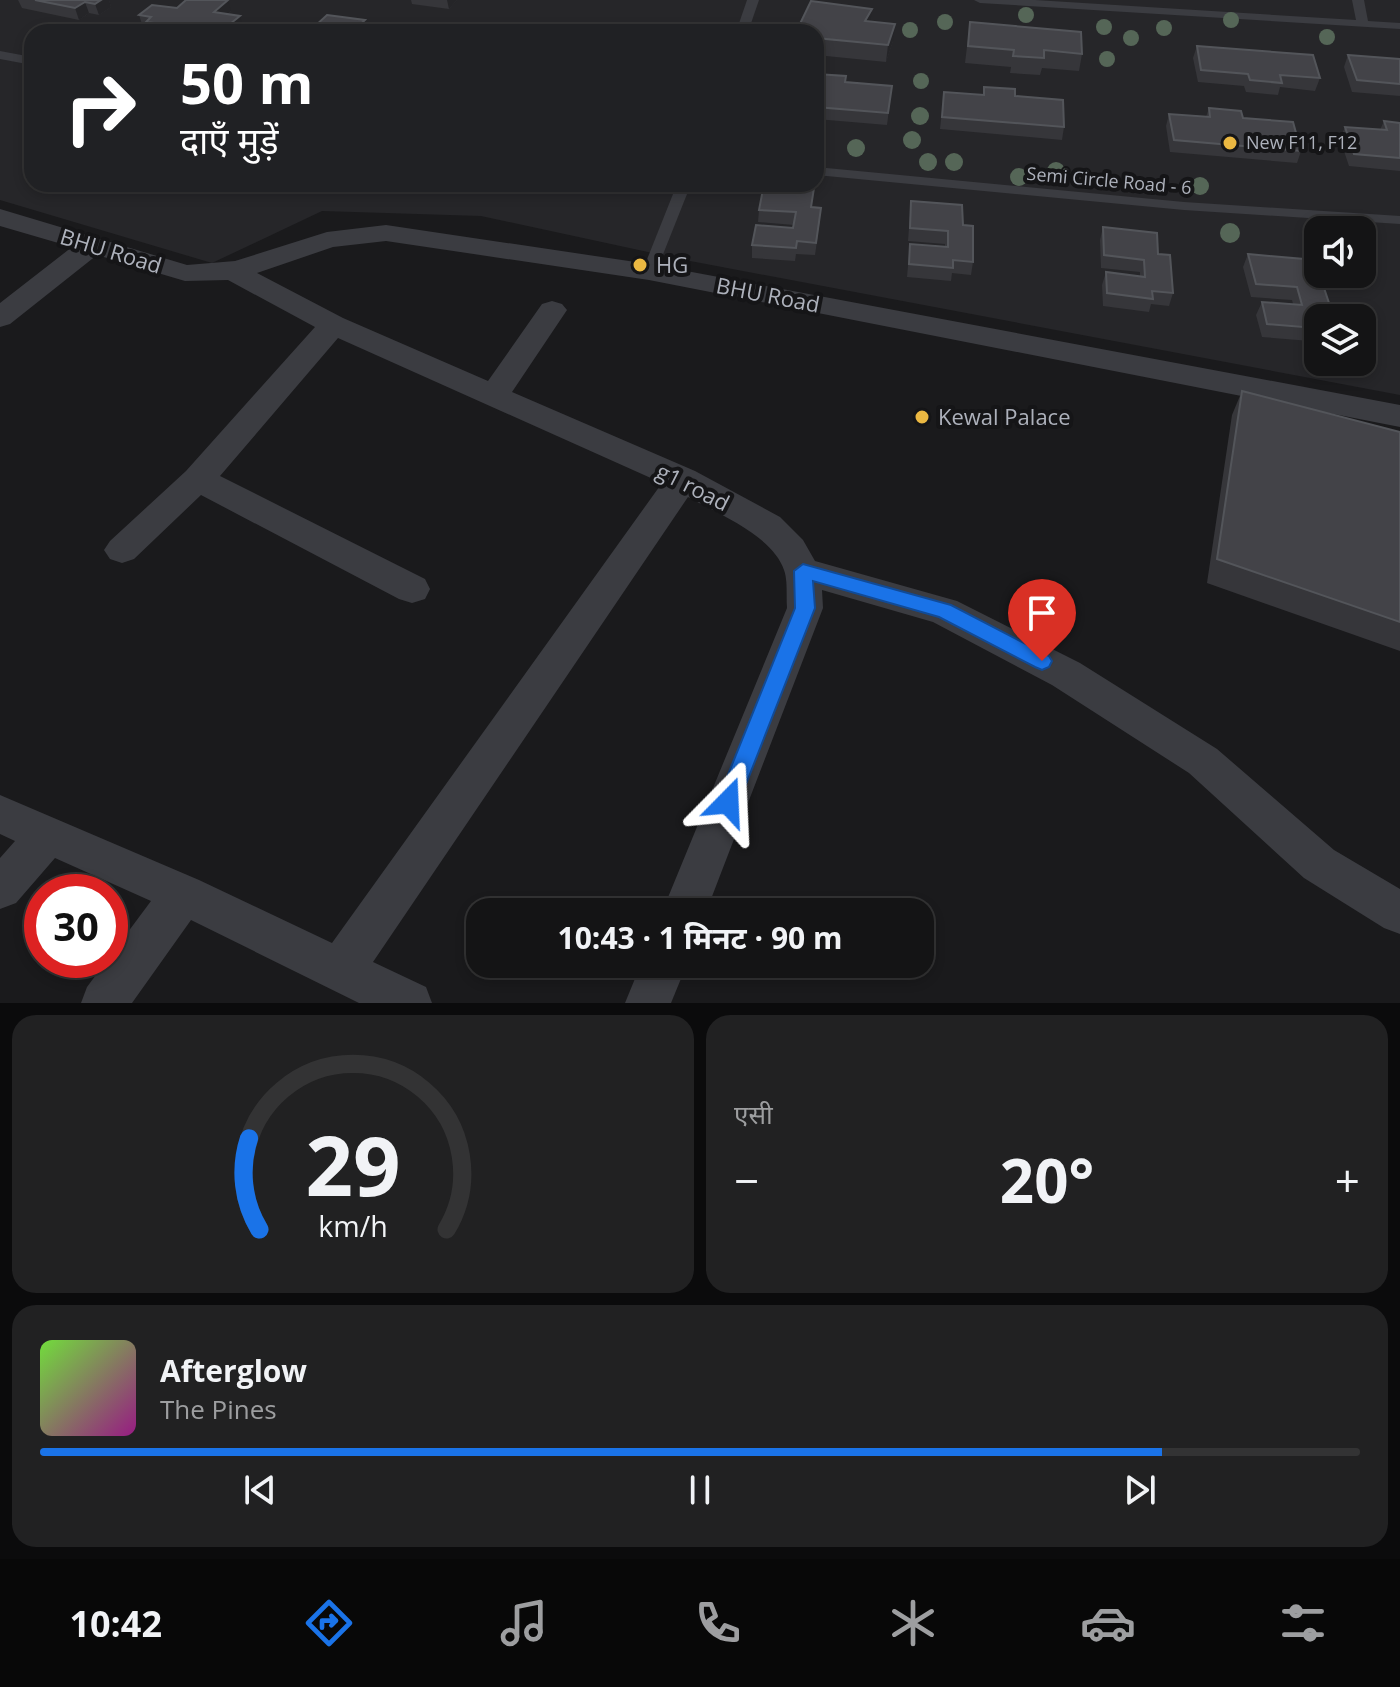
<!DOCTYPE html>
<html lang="hi">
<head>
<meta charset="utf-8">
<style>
	:root { --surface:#141415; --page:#212122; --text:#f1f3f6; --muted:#9d9ea0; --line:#333334; --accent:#1a73e8 }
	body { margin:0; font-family:"Open Sans","Noto Sans Devanagari",sans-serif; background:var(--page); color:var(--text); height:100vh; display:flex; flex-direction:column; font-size:30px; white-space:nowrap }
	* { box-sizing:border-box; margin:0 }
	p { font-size:26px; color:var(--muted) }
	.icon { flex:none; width:44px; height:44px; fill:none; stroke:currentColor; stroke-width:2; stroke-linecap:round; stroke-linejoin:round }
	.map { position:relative; height:1003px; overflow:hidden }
	.side { display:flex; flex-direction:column; gap:12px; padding:12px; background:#0b0b0c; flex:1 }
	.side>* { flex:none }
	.top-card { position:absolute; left:24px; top:24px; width:800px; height:168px; border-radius:24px; box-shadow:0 4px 12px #0003,0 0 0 2px var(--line); background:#202124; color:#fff; overflow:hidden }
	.buttons { position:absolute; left:1304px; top:216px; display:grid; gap:16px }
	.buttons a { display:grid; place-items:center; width:72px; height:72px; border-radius:16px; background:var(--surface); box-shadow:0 4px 12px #0003,0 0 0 2px var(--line); font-size:40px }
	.speed { position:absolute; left:24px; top:874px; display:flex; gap:16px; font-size:40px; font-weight:700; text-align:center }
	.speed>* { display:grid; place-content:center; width:104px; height:104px; border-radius:50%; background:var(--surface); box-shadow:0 4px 12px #0003,0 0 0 2px var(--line); line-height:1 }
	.speed .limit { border:12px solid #d22; background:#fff; color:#111 }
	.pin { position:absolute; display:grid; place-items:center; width:68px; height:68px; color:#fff; margin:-82px -34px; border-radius:50% 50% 50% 0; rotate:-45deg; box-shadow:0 0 8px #0007 }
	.pin .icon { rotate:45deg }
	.me { position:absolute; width:88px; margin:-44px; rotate:21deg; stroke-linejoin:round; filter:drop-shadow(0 0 6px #0008) }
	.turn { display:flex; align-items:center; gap:28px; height:168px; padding:0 24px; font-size:36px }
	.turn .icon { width:104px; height:104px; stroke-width:2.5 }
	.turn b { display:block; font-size:56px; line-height:68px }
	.big { font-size:60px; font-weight:700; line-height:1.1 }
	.side .widget { flex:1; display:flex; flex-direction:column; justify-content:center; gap:12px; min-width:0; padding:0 28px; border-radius:24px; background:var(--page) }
	.side .dial { align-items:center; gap:0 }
	.dial svg { height:208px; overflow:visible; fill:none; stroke:var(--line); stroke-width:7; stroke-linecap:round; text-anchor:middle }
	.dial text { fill:var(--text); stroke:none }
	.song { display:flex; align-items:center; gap:24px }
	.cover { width:96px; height:96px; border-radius:12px; background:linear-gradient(135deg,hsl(100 70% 55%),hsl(310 70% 35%)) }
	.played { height:8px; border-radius:4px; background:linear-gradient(90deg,var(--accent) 85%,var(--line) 85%) }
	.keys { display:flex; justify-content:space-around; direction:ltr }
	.heat { display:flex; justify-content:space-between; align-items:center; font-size:44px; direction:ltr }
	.side .tiles { flex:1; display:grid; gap:12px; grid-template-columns:1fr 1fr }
	.widget:last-child { grid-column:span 2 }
	.trip { position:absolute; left:466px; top:898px; width:468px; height:80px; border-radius:24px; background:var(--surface); box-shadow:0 4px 12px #0003,0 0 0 2px var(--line); font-weight:700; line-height:80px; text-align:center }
	.dock { display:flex; height:128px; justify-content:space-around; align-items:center; background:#080808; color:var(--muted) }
	.dock .icon { width:56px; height:56px }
	.dock .current { color:var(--accent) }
	.dock b { font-size:36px; color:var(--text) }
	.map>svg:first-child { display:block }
	.built { fill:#262629; fill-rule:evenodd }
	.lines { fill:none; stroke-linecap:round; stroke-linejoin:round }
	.service { fill:#3b3c41; fill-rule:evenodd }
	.minor { fill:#3b3c41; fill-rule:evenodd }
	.tree { fill:#556657 }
	.wall { fill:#36363a }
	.shaded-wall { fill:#252528 }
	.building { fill:#434348; stroke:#53555a; stroke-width:2 }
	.route { fill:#1a73e8; stroke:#114b97; stroke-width:2 }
	.poi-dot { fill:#ebb842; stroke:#151517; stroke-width:3 }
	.labels { text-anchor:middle; stroke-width:8; stroke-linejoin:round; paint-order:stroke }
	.far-poi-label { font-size:18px; fill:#adb1bb; stroke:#151517; text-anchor:start }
	.far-street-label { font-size:18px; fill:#adb1bb; stroke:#151517 }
	.street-label { font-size:22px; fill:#adb1bb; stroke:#151517 }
	.poi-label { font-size:22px; fill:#adb1bb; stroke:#151517; text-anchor:start }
</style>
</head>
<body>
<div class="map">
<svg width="1400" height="1003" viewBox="0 0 1400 1003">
	<rect width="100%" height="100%" fill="#1a1a1c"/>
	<!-- built -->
	<path class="built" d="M0 0H1400V395L685 260 481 216 322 211 212 263 0 200ZM32 32H816V184H32ZM1318 230H1362V274H1318ZM1318 318H1362V362H1318Z"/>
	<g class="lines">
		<!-- service -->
		<g class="service">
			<polygon points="747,0 759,0 748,32 736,32"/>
			<polygon points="974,0 1035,0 1356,20 1352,0 1364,0 1368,21 1400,23 1400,29 980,3"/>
			<polygon points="0,51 32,57 32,65 0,59"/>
			<polygon points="816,167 1184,202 1400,216 1400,224 1184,210 816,175"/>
			<polygon points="677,184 691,184 656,272 654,275 644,275 642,272"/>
		</g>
		<!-- minor -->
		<g class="minor">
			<path d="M0 209 187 265 235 261 327 232 386 225 649 264 1400 405V427L649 280 386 241 333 247 257 273 343 318 488 381 542 304 552 301 562 304 567 310 512 392 695 471 780 517 803 540 815 561 957 601 1080 663 1217 749 1334 850 1400 889V934L1384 928 1304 878 1189 773 1052 685 933 622 822 590 823 608 706 912H662L787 608C786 596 788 581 784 570 773 536 717 513 688 497L373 962 426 987 432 1003H359L191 920 132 1003H81L87 987 151 901 55 858 16 903 0 909V858L15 841 0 834V795L199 880 332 943 662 483 338 338 220 476 425 579 430 589 425 599 412 603 399 599 201 495 134 559 122 563 110 559 104 550 110 541 186 471 315 327 228 280 185 281 97 255 10 324 0 327V303L72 247 0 226Z"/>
			<polygon points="641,964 687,964 671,1003 625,1003"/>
		</g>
	</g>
	<!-- trees -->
	<g class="tree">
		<circle cx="1026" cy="15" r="8"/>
		<circle cx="1231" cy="20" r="8"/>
		<circle cx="945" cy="22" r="8"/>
		<circle cx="1104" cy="27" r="8"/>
		<circle cx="1164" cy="28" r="8"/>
		<circle cx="910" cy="30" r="8"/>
		<circle cx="1327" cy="37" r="8"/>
		<circle cx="1131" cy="38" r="8"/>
		<circle cx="1107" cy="59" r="8"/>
		<circle cx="921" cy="81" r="8"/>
		<circle cx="920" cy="116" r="9"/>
		<circle cx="912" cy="140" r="9"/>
		<circle cx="856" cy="148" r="9"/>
		<circle cx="928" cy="162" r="9"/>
		<circle cx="954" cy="162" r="9"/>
		<circle cx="1056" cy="171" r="9"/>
		<circle cx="1019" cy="177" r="9"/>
		<circle cx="1200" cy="186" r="9"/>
		<circle cx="1230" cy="233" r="10"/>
	</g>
	<!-- wall -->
	<g class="wall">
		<polygon points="18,0 109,0 111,7 99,15 89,13 79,20 22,8"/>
		<polygon points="411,0 457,0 449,9 412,4"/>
		<polygon points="177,8 231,11 228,14 243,27 238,32 149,32 147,28 143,27 139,15"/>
		<polygon points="871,22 893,41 886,62 816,55 816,32"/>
		<polygon points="970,22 1082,54 1079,71 1042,68 1040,75 1010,73 1011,67 965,63"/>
		<polygon points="1197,46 1320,78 1315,91 1280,87 1278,95 1246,92 1244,86 1198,82 1193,58"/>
		<polygon points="1348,55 1400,59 1400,96 1352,92 1344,67"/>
		<polygon points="816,74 846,82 892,86 887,125 816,119"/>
		<polygon points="984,87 1015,96 1064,127 1062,140 940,129 944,92 983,95"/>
		<polygon points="1209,108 1243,118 1301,151 1297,163 1170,152 1166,126 1169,114 1206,117"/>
		<polygon points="1384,121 1400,123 1400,171 1349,166 1340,139 1345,127 1380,130"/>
		<polygon points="911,201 963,225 973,262 971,275 952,273 951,281 907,277 910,244 945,247 945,244 908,241"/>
		<polygon points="812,207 820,220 815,255 796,254 795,261 752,258 752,245 793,228 794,225 758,222 759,210"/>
		<polygon points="1103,227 1158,254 1173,293 1169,306 1151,304 1149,312 1103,306 1102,285 1106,272 1140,276 1140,272 1101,268 1100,240"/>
		<polygon points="1248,254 1304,259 1318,318 1318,334 1313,333 1310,341 1262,337 1256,315 1262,302 1293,304 1292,300 1251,297 1243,267"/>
		<polygon points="1242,391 1400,432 1400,651 1207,583 1232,415"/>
	</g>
	<!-- shaded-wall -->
	<g class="shaded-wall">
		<polygon points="101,0 109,0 111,7 99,15 95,4"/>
		<polygon points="228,0 231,11 217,24 214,12"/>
		<polygon points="447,0 457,0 449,9"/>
		<polygon points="85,2 89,13 79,20 75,8"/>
		<polygon points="872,9 870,25 865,21"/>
		<polygon points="240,16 243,27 238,32 233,32 230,24"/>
		<polygon points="365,20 366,32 352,32"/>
		<polygon points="219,23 222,32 212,32 211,30"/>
		<polygon points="895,24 893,41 886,62 888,45"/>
	</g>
	<!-- building -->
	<g class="building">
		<polygon points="35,0 101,0 95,4 85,2 75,8"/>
		<polygon points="186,0 228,0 214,12 240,16 230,24 219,23 211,30 146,22 151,17 139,15 152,5 177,8"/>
		<polygon points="811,1 872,9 865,21 895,24 888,45 816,38 816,32 796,32"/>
		<polygon points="327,15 365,20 352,32 280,32 288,25 313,28"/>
		<polygon points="970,22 1081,32 1082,54 1044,50 1044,58 1013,56 1014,50 968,46"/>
		<polygon points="1197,46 1313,55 1320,78 1280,75 1282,83 1250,80 1248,74 1201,70"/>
		<polygon points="1348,55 1400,59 1400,84 1357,80"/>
		<polygon points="816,74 846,76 845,82 892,86 888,113 816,107"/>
		<polygon points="984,87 1015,89 1015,96 1063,100 1064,127 942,117 944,92 984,95"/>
		<polygon points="1209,108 1241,111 1243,118 1293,122 1301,151 1174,140 1169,114 1210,117"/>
		<polygon points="1384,121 1400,123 1400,158 1354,154 1345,127 1387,130"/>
		<polygon points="764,184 814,188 811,207 821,208 816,243 797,241 796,248 752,245 756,225 793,228 796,212 759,210"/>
		<polygon points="911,201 962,205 963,225 973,226 973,262 953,260 953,268 909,264 910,244 948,247 948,231 910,228"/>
		<polygon points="1103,227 1157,233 1158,254 1170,255 1173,293 1152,291 1153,299 1107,293 1106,272 1145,277 1144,260 1104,255"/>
		<polygon points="1248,254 1304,259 1310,281 1322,282 1334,318 1318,318 1318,320 1313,320 1315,328 1267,324 1262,302 1302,305 1297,287 1256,284"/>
		<polygon points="1242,391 1400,432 1400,622 1217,559"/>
	</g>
	<!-- route -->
	<polygon class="route" points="803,564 951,605 1049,656 1052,661 1049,667 1042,670 1035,667 939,617 813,581 815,608 739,802 736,809 728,811 720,809 717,802 795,608 794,571"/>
	<!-- markers -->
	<g class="poi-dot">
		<circle cx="1230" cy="143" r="8"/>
		<circle cx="640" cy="265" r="8"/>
		<circle cx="922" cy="417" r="8"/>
	</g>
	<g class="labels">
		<!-- far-poi labels -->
		<g class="far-poi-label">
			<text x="1246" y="149">New F11, F12</text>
		</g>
		<!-- far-street labels -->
		<g class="far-street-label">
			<text transform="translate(1109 181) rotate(5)" y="6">Semi Circle Road - 6</text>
		</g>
		<!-- street labels -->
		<g class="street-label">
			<text transform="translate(111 251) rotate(17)" y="8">BHU Road</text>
			<text transform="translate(768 295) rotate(11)" y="8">BHU Road</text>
			<text transform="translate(693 487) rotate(27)" y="8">g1 road</text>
		</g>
		<!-- poi labels -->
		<g class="poi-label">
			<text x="656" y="273">HG</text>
			<text x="938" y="425">Kewal Palace</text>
		</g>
	</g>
</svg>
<div class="buttons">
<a><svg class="icon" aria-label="sound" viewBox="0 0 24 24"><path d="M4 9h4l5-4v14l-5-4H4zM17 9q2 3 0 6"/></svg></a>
<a><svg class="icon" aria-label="layers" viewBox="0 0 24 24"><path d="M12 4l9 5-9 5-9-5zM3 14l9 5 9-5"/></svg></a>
</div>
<div class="speed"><div class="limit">30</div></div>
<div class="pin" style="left:1042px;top:661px;background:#d93025"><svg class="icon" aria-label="arrive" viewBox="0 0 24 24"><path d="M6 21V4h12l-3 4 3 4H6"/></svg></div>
<svg class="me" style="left:728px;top:802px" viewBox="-20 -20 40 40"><path d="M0-17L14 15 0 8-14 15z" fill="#1a73e8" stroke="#fff" stroke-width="4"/></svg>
<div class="trip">10:43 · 1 मिनट · 90 m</div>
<div class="top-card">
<div class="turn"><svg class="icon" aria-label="right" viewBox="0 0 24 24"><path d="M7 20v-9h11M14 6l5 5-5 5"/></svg><div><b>50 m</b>दाएँ मुड़ें</div></div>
</div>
</div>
<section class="side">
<div class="tiles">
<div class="widget dial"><svg viewBox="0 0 100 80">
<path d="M14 69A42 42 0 1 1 86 69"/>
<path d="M14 69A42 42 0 0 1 10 34" stroke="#1a73e8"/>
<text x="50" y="56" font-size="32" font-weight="700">29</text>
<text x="50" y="72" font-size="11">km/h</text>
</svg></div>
<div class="widget"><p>एसी</p>
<div class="heat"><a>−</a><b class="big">20°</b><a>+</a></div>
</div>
<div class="widget">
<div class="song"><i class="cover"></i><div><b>Afterglow</b><p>The Pines</p></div></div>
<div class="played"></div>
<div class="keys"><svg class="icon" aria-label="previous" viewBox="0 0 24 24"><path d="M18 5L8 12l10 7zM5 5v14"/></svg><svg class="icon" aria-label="pause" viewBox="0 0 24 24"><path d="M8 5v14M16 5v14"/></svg><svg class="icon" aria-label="next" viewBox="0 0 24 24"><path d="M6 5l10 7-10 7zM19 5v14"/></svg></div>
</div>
</div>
</section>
<nav class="dock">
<b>10:42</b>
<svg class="icon current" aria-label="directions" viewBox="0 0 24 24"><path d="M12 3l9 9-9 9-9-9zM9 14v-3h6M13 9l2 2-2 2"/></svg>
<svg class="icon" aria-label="music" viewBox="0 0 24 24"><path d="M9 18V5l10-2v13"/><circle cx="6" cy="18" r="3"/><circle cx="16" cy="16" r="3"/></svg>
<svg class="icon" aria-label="phone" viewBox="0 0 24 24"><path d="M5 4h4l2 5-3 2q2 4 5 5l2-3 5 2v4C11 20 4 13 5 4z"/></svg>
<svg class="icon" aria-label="climate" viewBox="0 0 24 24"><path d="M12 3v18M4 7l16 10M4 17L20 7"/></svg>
<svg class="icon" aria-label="car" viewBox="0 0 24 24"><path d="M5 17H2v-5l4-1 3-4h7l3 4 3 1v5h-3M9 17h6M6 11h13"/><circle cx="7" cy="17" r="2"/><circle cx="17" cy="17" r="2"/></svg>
<svg class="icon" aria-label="filters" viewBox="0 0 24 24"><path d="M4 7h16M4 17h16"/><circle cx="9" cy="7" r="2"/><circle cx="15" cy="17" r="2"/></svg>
</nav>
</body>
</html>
